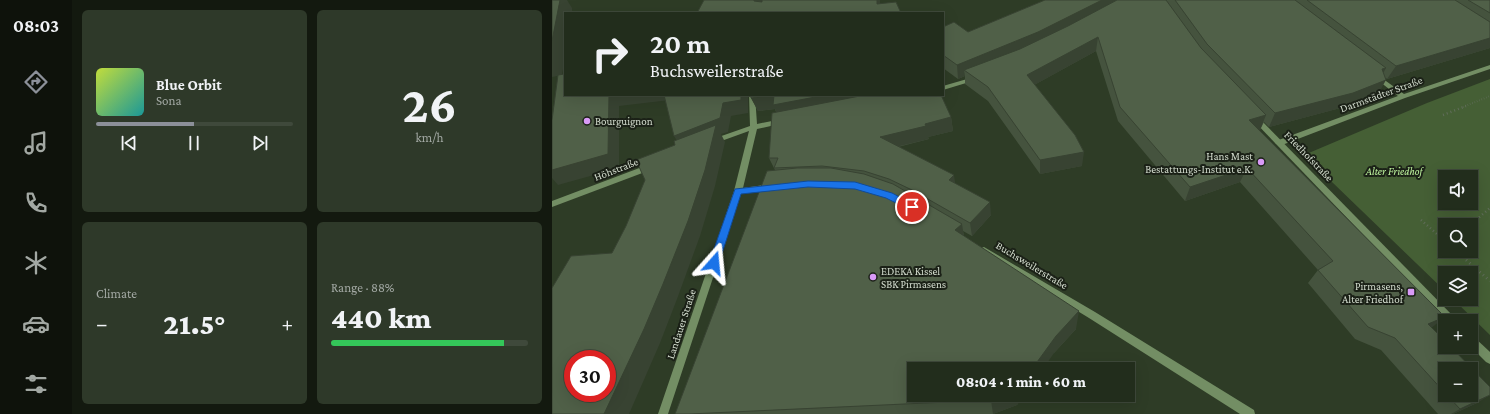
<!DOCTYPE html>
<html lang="en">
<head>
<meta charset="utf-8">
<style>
	:root { --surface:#222d1c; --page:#2e3929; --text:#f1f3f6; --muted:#a2a8a3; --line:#3f493b; --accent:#8c9099 }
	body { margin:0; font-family:"Crimson Pro",serif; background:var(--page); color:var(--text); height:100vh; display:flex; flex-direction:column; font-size:15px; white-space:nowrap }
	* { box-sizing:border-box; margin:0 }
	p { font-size:13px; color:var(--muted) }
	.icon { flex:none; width:22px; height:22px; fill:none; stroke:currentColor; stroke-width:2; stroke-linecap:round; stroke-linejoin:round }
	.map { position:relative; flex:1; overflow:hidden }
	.side { display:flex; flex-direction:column; gap:10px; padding:10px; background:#13190f; width:480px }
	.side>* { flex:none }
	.hud { position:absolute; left:12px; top:12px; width:380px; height:84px; border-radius:0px; box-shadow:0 4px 16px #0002,0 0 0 1px var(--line); background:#222d1c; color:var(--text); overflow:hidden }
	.controls { position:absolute; left:886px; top:170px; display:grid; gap:8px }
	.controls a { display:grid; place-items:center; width:40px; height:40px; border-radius:0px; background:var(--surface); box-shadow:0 4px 16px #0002,0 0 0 1px var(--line); font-size:20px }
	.speed { position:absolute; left:12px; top:350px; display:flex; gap:8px; font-size:20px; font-weight:700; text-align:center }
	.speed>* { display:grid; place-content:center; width:52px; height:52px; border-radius:50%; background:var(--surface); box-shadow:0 4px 16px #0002,0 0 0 1px var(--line); line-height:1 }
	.speed .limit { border:6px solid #d22; background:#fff; color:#111 }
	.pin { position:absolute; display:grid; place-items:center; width:34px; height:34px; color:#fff; margin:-17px; border:2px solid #fff; border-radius:50%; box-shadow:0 1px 4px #0007 }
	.me { position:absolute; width:44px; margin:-22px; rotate:18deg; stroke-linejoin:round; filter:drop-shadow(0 0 3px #0008) }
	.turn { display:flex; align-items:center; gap:14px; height:84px; padding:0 20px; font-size:18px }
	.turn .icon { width:52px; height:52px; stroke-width:2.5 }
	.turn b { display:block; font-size:28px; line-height:34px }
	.big { font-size:30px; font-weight:800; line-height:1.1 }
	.side .card { flex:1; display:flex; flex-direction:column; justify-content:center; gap:6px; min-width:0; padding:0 14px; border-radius:6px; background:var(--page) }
	.side .dial { align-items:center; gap:0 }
	.dial b { font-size:52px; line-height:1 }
	.song { display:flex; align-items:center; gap:12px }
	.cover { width:48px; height:48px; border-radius:6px; background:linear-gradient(135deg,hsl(70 70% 55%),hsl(180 70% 35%)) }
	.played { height:4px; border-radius:2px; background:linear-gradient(90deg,var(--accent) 50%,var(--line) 50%) }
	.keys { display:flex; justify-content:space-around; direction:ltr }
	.heat { display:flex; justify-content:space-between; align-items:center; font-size:22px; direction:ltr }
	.charge { height:6px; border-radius:3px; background:linear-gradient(90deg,#34c759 88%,var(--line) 0) }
	.side .tiles { flex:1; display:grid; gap:10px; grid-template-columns:repeat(2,1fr) }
	.trip { position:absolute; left:355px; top:362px; width:228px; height:40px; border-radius:0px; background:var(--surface); box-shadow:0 4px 16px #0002,0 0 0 1px var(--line); font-weight:800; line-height:40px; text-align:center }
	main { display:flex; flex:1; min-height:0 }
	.dock { display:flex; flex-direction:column; width:72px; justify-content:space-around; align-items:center; background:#0e120b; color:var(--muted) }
	.dock .icon { width:28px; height:28px }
	.dock .active { color:var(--accent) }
	.dock b { font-size:18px; color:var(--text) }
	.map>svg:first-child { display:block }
	.green { fill:#455f35; fill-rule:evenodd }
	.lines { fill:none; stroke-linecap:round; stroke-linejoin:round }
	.path-far2 { stroke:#616d5a; stroke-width:2; stroke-dasharray:0.5 2; stroke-linecap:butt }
	.path-far1 { stroke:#616d5a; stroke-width:2.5; stroke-dasharray:1 3; stroke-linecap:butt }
	.path { stroke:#616d5a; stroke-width:3; stroke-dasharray:1 3.5; stroke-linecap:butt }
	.minor { fill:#738e64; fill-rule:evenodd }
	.tertiary { fill:#738e64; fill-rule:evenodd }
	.wall { fill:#45533e; fill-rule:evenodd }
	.shaded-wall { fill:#384332 }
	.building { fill:#506048; stroke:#384332; fill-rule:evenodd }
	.route { fill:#1a73e8; stroke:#114b97 }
	.poi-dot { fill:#d99af7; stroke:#1b2117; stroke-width:1.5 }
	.labels { text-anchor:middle; stroke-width:4; stroke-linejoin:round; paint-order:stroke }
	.street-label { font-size:11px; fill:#d4ddcf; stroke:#1b2117 }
	.poi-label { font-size:11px; fill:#d4ddcf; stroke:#1b2117; text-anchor:start }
	.park-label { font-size:11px; font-style:italic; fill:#bff59f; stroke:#1b2117 }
</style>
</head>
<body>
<main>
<nav class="dock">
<b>08:03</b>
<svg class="icon active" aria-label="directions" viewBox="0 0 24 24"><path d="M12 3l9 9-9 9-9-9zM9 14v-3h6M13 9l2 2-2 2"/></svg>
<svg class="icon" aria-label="music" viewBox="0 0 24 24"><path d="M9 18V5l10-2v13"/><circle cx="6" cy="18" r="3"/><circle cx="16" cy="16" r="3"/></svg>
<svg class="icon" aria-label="phone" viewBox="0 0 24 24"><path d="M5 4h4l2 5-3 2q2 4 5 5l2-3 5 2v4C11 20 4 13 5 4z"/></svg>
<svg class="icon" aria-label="climate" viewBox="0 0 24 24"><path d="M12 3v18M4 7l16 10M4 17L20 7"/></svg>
<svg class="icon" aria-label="car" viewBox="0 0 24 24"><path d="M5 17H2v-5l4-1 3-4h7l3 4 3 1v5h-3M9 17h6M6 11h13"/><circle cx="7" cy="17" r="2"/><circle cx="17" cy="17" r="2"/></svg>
<svg class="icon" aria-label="filters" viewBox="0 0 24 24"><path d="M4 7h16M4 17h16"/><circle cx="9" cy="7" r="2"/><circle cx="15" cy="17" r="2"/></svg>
</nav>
<section class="side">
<div class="tiles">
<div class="card">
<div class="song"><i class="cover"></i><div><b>Blue Orbit</b><p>Sona</p></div></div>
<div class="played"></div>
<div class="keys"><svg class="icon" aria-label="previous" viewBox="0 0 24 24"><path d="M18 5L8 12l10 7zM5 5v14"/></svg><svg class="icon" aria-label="pause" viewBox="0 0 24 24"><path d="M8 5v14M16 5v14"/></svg><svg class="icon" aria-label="next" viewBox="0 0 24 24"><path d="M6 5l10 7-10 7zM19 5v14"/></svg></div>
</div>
<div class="card dial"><b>26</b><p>km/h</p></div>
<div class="card"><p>Climate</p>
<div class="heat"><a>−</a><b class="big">21.5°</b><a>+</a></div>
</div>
<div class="card"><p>Range · 88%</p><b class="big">440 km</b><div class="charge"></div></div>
</div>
</section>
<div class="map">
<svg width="938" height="414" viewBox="0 0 938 414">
	<rect width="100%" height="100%" fill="#2e3c26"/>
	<!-- green -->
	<path class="green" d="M938 79V335L901 299H919V273H893V291L752 155 875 103ZM893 177H919V203H893ZM893 225H919V251H893Z"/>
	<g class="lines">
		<!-- path-far2 -->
		<polyline class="path-far2" points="911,107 938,96"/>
		<!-- path-far1 -->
		<g class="path-far1">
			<polyline points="891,115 914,106"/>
			<polyline points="869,220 893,241"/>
			<polyline points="918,225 938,208"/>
		</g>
		<!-- path -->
		<polyline class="path" points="904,251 938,281"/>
		<!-- minor -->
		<g class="minor">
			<polygon points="938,65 938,69 853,98 730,145 727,145 723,143 724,141 846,96 823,78 823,76 827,76 852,94"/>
			<polygon points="422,77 425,79 424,80 391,90 391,86"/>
			<polygon points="197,95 203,95 205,124 230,119 233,121 232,123 205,129 191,188 219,184 223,187 219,190 189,193 116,414 106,414 182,191 197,131 161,144 157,142 158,140 198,126"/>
			<polygon points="98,164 102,167 101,169 0,207 0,201"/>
			<polygon points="432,247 543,312 702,410 703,414 688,414 537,318 429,252 428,250 429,248"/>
		</g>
		<!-- tertiary -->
		<g class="tertiary">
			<polygon points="701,116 705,116 903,318 905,321 894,321 701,120"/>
			<polygon points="919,335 922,337 938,352 938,364 934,362 919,347"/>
		</g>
	</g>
	<!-- wall -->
	<g class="wall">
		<path d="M493 0H938V48L835 79 834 78 826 94 792 107 717 127 712 122 708 130H707L880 328 925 403 901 414H886L829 350 803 339 756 283 766 270 688 182 633 201 566 121 544 51 482 85 530 166 488 174 436 101 413 84V76L406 79 391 68V27L416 32ZM893 369 919 395H893Z"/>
		<polygon points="199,98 399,117 401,131 376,137 377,139 346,147 403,183 439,215 420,236 411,231 412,236 524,329 502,353 362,395 472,395 465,405 441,414 123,414 223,170 217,158 224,112 223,109 206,111"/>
	</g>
	<!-- shaded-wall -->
	<g class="shaded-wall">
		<polygon points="8,0 15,0 20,8 20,13 13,13 13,57 10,75 0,77 0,41"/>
		<polygon points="202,0 211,0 207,13 202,1"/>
		<polygon points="325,0 328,0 328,13 325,4"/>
		<polygon points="550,0 575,0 418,74 412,70 413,76 406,79 405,65"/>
		<polygon points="546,37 544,51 475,89 475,75"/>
		<polygon points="938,38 938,48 835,79 844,66"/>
		<polygon points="834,68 826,82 830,69"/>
		<polygon points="834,80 826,94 792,107 717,127 723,113"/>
		<polygon points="57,95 115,95 118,100 67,106 67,168 6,185 0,178 0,170"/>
		<polygon points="189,95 196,95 196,113 179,116 176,132 169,134 173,142 163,186 148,236 125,299 108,343 77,414 52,414 131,150 122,136 171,103"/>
		<polygon points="218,95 348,95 227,118 223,109 206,111 199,98"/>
		<polygon points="714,115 708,130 691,134 697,120"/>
		<polygon points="399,117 401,131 376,137 377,139 331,150 328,137 373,124"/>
		<polygon points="532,152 530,166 488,174 488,160"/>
		<polygon points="695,168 688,182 633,201 638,187"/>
		<polygon points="402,175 404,188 397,180"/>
		<polygon points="438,202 439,215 420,236 418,223"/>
		<polygon points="410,224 413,243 403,230"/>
		<polygon points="527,311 524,329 502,353 491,369 480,369 504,336"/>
		<polygon points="893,317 878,329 876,324"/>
		<polygon points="451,395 472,395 465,405 441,414 439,400"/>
		<polygon points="938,395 925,403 901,414 899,414 908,409"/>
	</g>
	<!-- building -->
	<g class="building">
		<polygon points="0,0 8,0 0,41"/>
		<polygon points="152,0 202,0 202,1 210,2 210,0 325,0 325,4 344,2 349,13 141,13 145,13"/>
		<polygon points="493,0 550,0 486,32 405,65 391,55 391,27 402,22 416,32"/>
		<polygon points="565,0 614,0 649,48 714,115 697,120 893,317 876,324 893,341 893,347 899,347 938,387 938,395 908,409 895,395 919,395 919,369 893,369 893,393 843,338 816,327 766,270 781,261 695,168 638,187 568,107 546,37 475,75 523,135 532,152 488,160 436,87 412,70 468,49 516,26"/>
		<polygon points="623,0 743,0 834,68 830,69 834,80 801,93 723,113 655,44"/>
		<polygon points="755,0 903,0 938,22 938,38 844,66"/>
		<polygon points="916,0 938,0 938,13"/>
		<polygon points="13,74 13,95 57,95 56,154 0,170 0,120 6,75"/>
		<polygon points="112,95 189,95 189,100 171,103 168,118 122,136"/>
		<polygon points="199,95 218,95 199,98"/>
		<polygon points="222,95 274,95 221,105"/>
		<polygon points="313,95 389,95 399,117 373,124 374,126 328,137 402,175 397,180 438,202 418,223 360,190 337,179 312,171 270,166 222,168 226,158 217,158 220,113"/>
		<path d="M164 125 153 170 136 221 111 284 92 329 52 414H0V288L19 256 60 253 74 226 93 180 84 160 123 145 122 141ZM21 359H55V393H21Z"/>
		<polygon points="245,168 279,168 312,174 341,184 410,224 403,230 527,311 504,336 480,369 362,369 362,395 451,395 439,400 137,414 123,414 215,171"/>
	</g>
	<!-- route -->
	<polygon class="route" points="256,181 303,182 340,193 363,205 364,207 360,211 334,198 303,189 256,187 189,194 167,263 166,266 162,267 159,266 157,263 183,189"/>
	<!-- markers -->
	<g class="poi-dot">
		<circle cx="35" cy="121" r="4"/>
		<circle cx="709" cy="162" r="4"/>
		<circle cx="321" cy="277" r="4"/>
		<rect x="855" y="288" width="8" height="8" rx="2"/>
	</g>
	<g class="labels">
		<!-- street labels -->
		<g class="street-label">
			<text transform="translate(829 94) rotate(-20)" y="4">Darmstädter Straße</text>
			<text transform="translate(757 156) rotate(46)" y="4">Friedhofstraße</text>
			<text transform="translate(64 169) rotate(-21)" y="4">Höhstraße</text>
			<text transform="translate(480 265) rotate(31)" y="4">Buchsweilerstraße</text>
			<text transform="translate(129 324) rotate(-72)" y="4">Landauer Straße</text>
		</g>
		<!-- poi labels -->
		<g class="poi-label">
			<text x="43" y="125">Bourguignon</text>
			<text x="701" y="160" text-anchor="end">Hans Mast<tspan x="701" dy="13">Bestattungs-Institut e.K.</tspan></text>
			<text x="329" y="275">EDEKA Kissel<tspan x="329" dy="13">SBK Pirmasens</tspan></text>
			<text x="851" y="290" text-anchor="end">Pirmasens,<tspan x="851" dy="13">Alter Friedhof</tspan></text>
		</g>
		<!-- park labels -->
		<g class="park-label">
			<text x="842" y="175">Alter Friedhof</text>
		</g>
	</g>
</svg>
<div class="controls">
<a><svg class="icon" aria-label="sound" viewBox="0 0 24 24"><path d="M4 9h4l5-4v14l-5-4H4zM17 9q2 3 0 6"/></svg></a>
<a><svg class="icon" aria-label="search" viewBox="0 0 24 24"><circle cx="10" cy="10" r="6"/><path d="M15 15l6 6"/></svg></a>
<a><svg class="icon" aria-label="layers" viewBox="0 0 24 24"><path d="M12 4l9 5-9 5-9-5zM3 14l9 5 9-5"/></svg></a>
<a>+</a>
<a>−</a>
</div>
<div class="speed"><div class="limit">30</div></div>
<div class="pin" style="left:360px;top:207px;background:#d93025"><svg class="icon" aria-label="arrive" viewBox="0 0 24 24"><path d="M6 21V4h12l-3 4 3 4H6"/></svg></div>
<svg class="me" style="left:162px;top:263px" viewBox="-20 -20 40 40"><path d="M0-17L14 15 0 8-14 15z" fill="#1a73e8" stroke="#fff" stroke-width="4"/></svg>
<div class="trip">08:04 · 1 min · 60 m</div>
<div class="hud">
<div class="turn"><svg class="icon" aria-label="right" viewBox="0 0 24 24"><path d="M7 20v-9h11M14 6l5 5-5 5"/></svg><div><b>20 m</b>Buchsweilerstraße</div></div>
</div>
</div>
</main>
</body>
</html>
